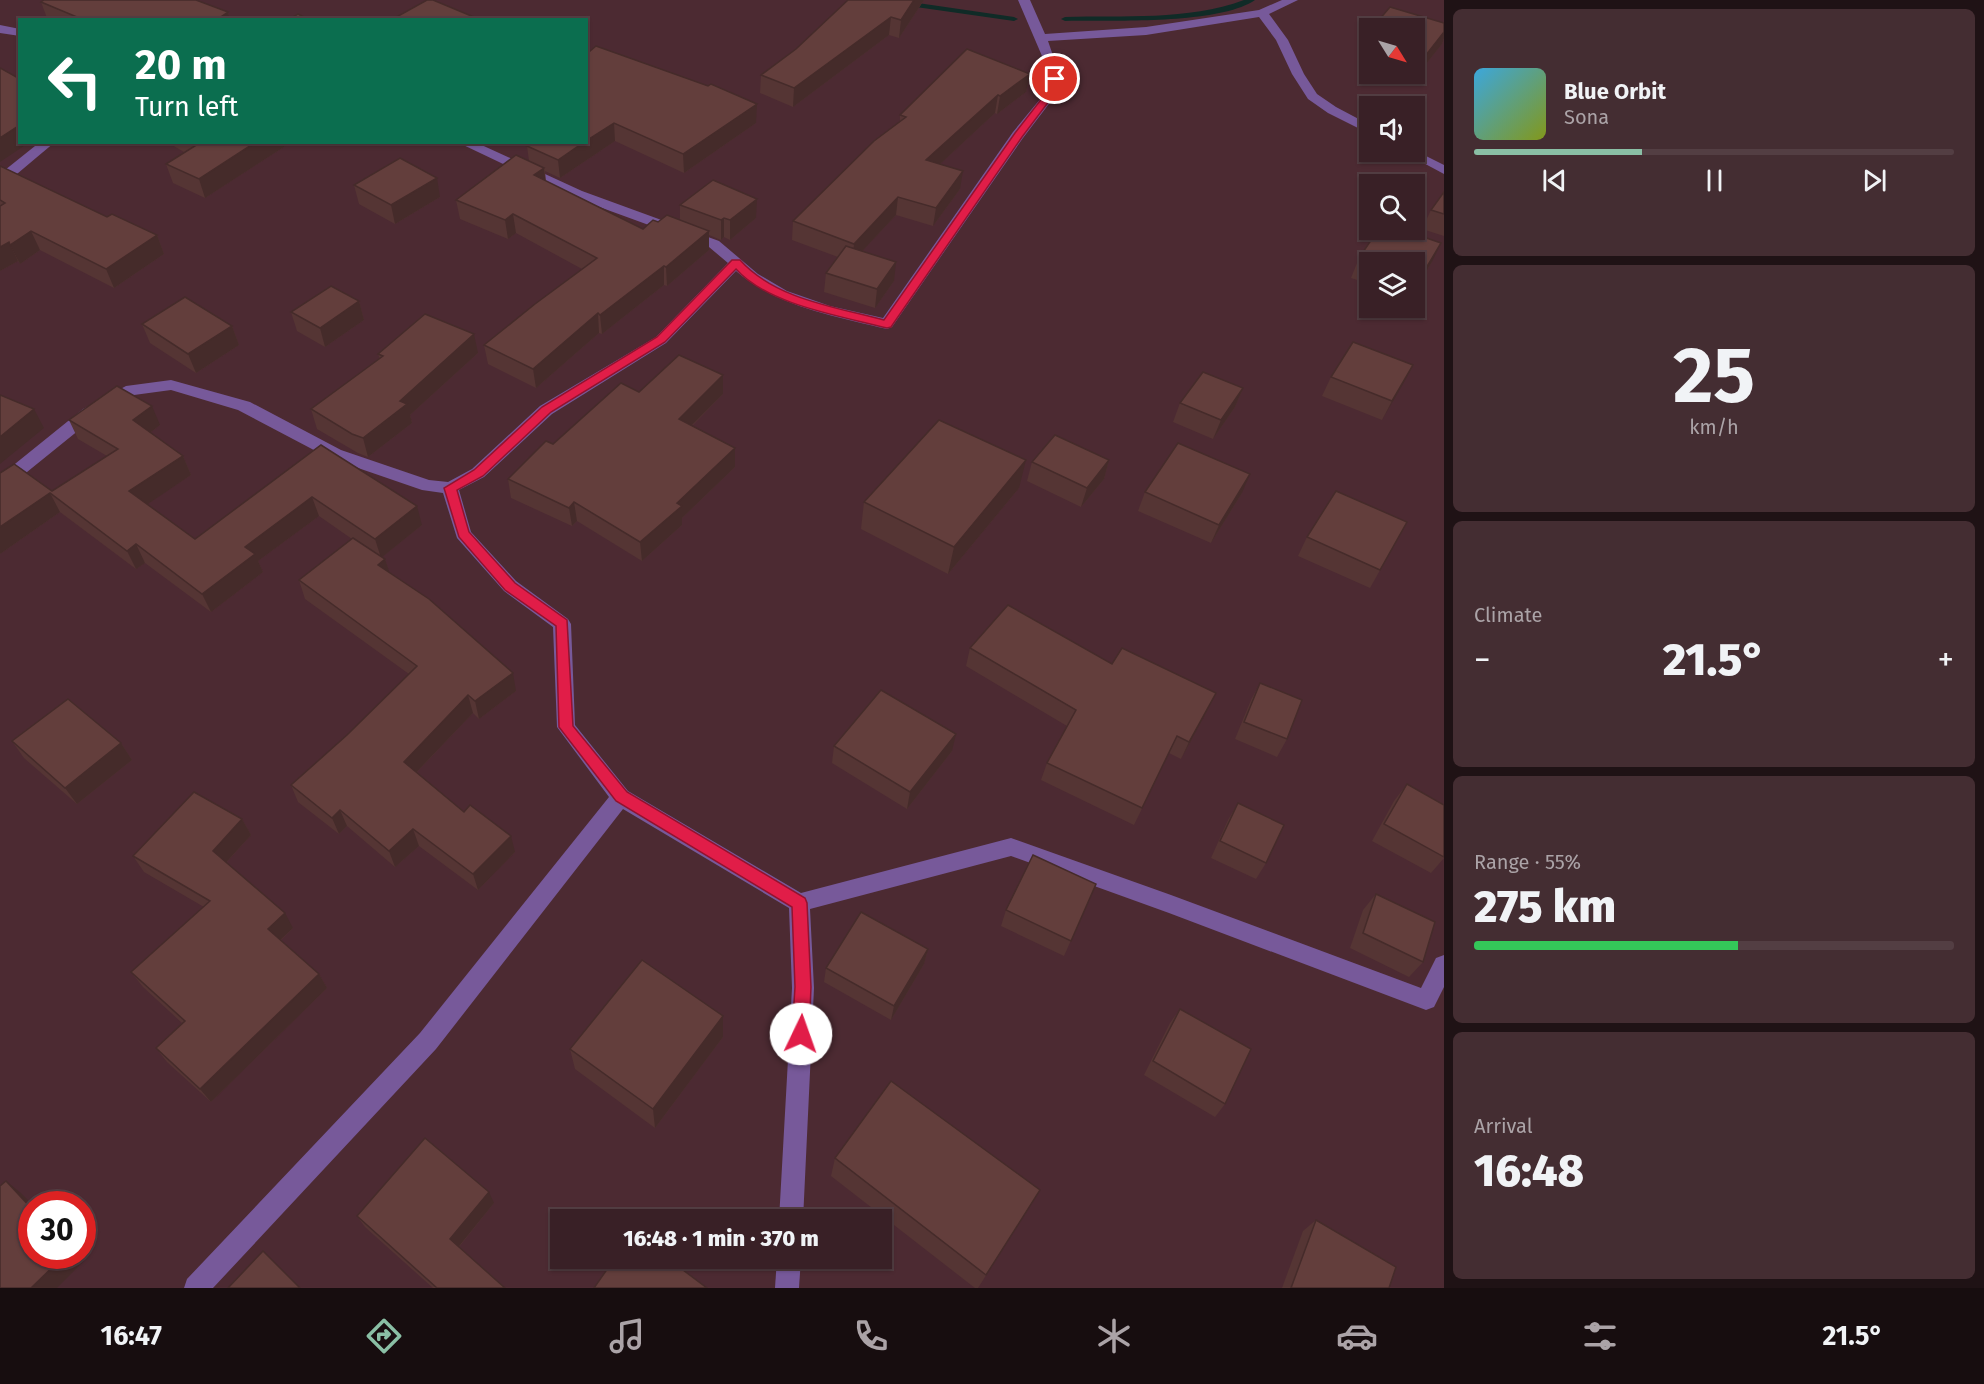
<!DOCTYPE html>
<html lang="en">
<head>
<meta charset="utf-8">
<style>
	:root { --surface:#392026; --page:#442d32; --text:#f1f3f6; --muted:#aba3a7; --line:#533e43; --accent:#8abfa5 }
	body { margin:0; font-family:"Fira Sans",sans-serif; background:var(--page); color:var(--text); height:100vh; display:flex; flex-direction:column; font-size:22px; white-space:nowrap }
	* { box-sizing:border-box; margin:0 }
	p { font-size:20px; color:var(--muted) }
	.icon { flex:none; width:33px; height:33px; fill:none; stroke:currentColor; stroke-width:2; stroke-linecap:round; stroke-linejoin:round }
	.map { position:relative; flex:1; overflow:hidden }
	.sheet { display:flex; flex-direction:column; gap:9px; padding:9px; background:#1f1215; width:540px }
	.sheet>* { flex:none }
	.hud { position:absolute; left:18px; top:18px; width:570px; height:126px; border-radius:0px; box-shadow:0 2px 4px #0004,0 0 0 2px var(--line); background:#0b6e4f; color:#fff; overflow:hidden }
	.needle { width:39px; rotate:127deg }
	.buttons { position:absolute; left:1359px; top:18px; display:grid; gap:12px }
	.buttons a { display:grid; place-items:center; width:66px; height:66px; border-radius:0px; background:var(--surface); box-shadow:0 2px 4px #0004,0 0 0 2px var(--line); font-size:30px }
	.speed { position:absolute; left:18px; top:1191px; display:flex; gap:12px; font-size:30px; font-weight:700; text-align:center }
	.speed>* { display:grid; place-content:center; width:78px; height:78px; border-radius:50%; background:var(--surface); box-shadow:0 2px 4px #0004,0 0 0 2px var(--line); line-height:1 }
	.speed .limit { border:9px solid #d22; background:#fff; color:#111 }
	.pin { position:absolute; display:grid; place-items:center; width:51px; height:51px; color:#fff; margin:-26px; border:3px solid #fff; border-radius:50%; box-shadow:0 2px 6px #0007 }
	.me { position:absolute; width:66px; margin:-33px; rotate:3deg; stroke-linejoin:round; filter:drop-shadow(0 0 4px #0008) }
	.turn { display:flex; align-items:center; gap:21px; height:126px; padding:0 18px; font-size:27px }
	.turn .icon { width:78px; height:78px; stroke-width:2.5 }
	.turn b { display:block; font-size:42px; line-height:51px }
	.big { font-size:45px; font-weight:800; line-height:1.1 }
	.sheet .tile { flex:1; display:flex; flex-direction:column; justify-content:center; gap:9px; min-width:0; padding:0 21px; border-radius:9px; background:var(--page) }
	.sheet .dial { align-items:center; gap:0 }
	.dial b { font-size:78px; line-height:1 }
	.song { display:flex; align-items:center; gap:18px }
	.cover { width:72px; height:72px; border-radius:9px; background:linear-gradient(135deg,hsl(200 70% 55%),hsl(70 70% 35%)) }
	.played { height:6px; border-radius:3px; background:linear-gradient(90deg,var(--accent) 35%,var(--line) 35%) }
	.keys { display:flex; justify-content:space-around; direction:ltr }
	.heat { display:flex; justify-content:space-between; align-items:center; font-size:33px; direction:ltr }
	.charge { height:9px; border-radius:4px; background:linear-gradient(90deg,#34c759 55%,var(--line) 0) }
	.trip { position:absolute; left:550px; top:1209px; width:342px; height:60px; border-radius:0px; background:var(--surface); box-shadow:0 2px 4px #0004,0 0 0 2px var(--line); font-weight:800; line-height:60px; text-align:center }
	.tabs { display:flex; height:96px; justify-content:space-around; align-items:center; background:#170d0f; color:var(--muted) }
	.tabs .icon { width:42px; height:42px }
	.tabs .current { color:var(--accent) }
	.tabs b { font-size:27px; color:var(--text) }
	main { display:flex; flex:1; min-height:0 }
	.map>svg:first-child { display:block }
	.lines { fill:none; stroke-linecap:round; stroke-linejoin:round }
	.stream { fill:#102b27; fill-rule:evenodd }
	.minor { fill:#77599a; fill-rule:evenodd }
	.wall { fill:#553534 }
	.shaded-wall { fill:#452b2a }
	.building { fill:#633e3c; stroke:#452b2a; stroke-width:1.5 }
	.route { fill:#e11d48; stroke:#92132f; stroke-width:1.5 }
</style>
</head>
<body>
<main>
<div class="map">
<svg width="1444" height="1288" viewBox="0 0 1444 1288">
	<rect width="100%" height="100%" fill="#4c2a32"/>
	<g class="lines">
		<!-- stream -->
		<g class="stream">
			<polygon points="877,0 897,0 1014,17 1018,19 1014,21 881,2"/>
			<path d="M1244 0H1255C1218 25 1112 20 1065 21L1061 19 1065 17C1124 15 1187 21 1244 0Z"/>
		</g>
		<!-- minor -->
		<g class="minor">
			<path d="M1018 0H1030L1045 34 1146 27 1259 10 1282 0H1298L1269 14 1288 40 1304 74 1317 94 1336 107 1370 125V134L1328 113 1308 99 1292 74 1276 40 1259 17 1146 35 1048 41 1061 79 1058 92 1023 138 892 327 887 329C835 316 778 307 736 271L666 343 552 414 484 477 459 490 471 532 516 581 568 619 571 624 575 725 628 791 801 893 1011 838 1171 895 1421 988 1436 958 1444 955V987L1434 1007 1426 1010 1169 913 1011 856 810 909 814 988 803 1220H779L792 988 789 908 623 809 436 1049 213 1288H184L187 1279 420 1033 609 797 557 727 553 627 504 591 457 538 443 493 422 490 329 458 238 410 171 390 134 395 95 417 6 489 0 491V476L83 409 126 386 171 380 250 402 341 450 429 480 448 482 472 469 540 406 656 337 728 263 709 247 572 197 457 142H475L582 191 719 241 758 274 787 291 830 306 883 318 1013 132 1046 92 1049 79 1045 63Z"/>
			<polygon points="0,25 20,29 20,36 0,33"/>
			<polygon points="40,142 55,142 5,184 0,185 0,174"/>
			<polygon points="1414,150 1444,165 1444,174 1403,152"/>
			<polygon points="777,1258 801,1258 799,1288 775,1288"/>
		</g>
	</g>
	<!-- wall -->
	<g class="wall">
		<polygon points="848,0 924,0 899,38 889,35 793,107 760,93 761,75 796,49"/>
		<polygon points="41,2 228,12 230,20 50,20 47,18"/>
		<polygon points="1444,23 1444,38 1442,44 1418,74 1414,73 1414,28"/>
		<polygon points="1370,32 1370,59 1358,55 1366,37"/>
		<polygon points="586,51 756,123 684,173 615,141 560,178 545,171 546,181 643,229 658,222 680,220 680,205 756,218 730,240 724,237 721,240 709,235 709,250 667,286 664,285 602,334 599,333 536,388 488,364 484,345 582,269 516,233 508,239 460,219 456,200 529,161 527,146 586,142"/>
		<polygon points="1030,74 1026,92 997,114 995,113 940,164 960,189 933,226 896,215 862,251 894,281 875,308 824,292 826,273 838,257 792,240 793,221 900,121 900,115"/>
		<polygon points="167,142 286,142 287,145 205,198 173,183 166,164 184,152"/>
		<polygon points="0,166 107,217 157,235 164,254 114,288 40,250 20,264 18,261 0,271"/>
		<polygon points="354,185 440,197 395,224 359,204"/>
		<polygon points="1444,192 1444,236 1422,229 1431,210"/>
		<polygon points="1359,258 1432,262 1414,291 1414,262 1370,262 1370,284 1351,278"/>
		<polygon points="359,301 364,320 325,347 297,331 291,312"/>
		<polygon points="142,324 232,326 239,345 196,373 150,343"/>
		<polygon points="478,353 410,415 412,423 368,457 358,453 317,429 311,409 380,359 378,354"/>
		<polygon points="1413,365 1382,420 1322,396 1331,377"/>
		<polygon points="1243,388 1235,407 1213,439 1173,422 1180,403"/>
		<polygon points="639,392 723,394 692,426 735,448 735,467 682,518 682,525 642,561 577,521 572,526 511,498 508,479 553,444"/>
		<polygon points="69,420 160,425 150,433 183,456 191,475 147,504 195,539 321,445 422,525 382,557 385,559 389,572 516,691 479,719 473,713 416,773 515,852 478,890 419,846 395,867 347,826 339,834 298,802 291,785 347,735 409,674 305,599 299,580 352,539 319,516 258,561 263,572 211,612 145,563 136,569 60,512 0,554 0,473 52,491 107,456 78,439"/>
		<polygon points="1109,460 1104,479 1081,507 1027,481 1032,462"/>
		<polygon points="1019,488 948,574 861,529 864,502"/>
		<polygon points="1145,492 1242,493 1211,543 1138,511"/>
		<polygon points="1407,522 1370,588 1298,556 1307,537"/>
		<polygon points="970,648 1112,664 1216,693 1207,711 1181,759 1169,753 1134,825 1041,780 1047,763 1067,726 966,666"/>
		<polygon points="1260,683 1287,739 1277,757 1235,739 1251,700"/>
		<polygon points="12,741 121,743 132,760 77,804 24,758"/>
		<polygon points="834,746 952,751 907,809 832,763"/>
		<polygon points="1407,784 1444,858 1431,873 1372,841 1394,801"/>
		<polygon points="1238,803 1266,863 1256,879 1211,858 1228,820"/>
		<polygon points="242,819 251,835 226,863 293,928 281,940 319,974 327,988 211,1102 167,1062 156,1048 182,1023 143,987 131,972 204,907 144,872 133,856"/>
		<polygon points="1096,884 1064,956 1001,926 1006,910"/>
		<polygon points="1376,894 1423,962 1409,977 1350,948 1363,910"/>
		<polygon points="928,949 924,964 891,1020 824,982 826,968"/>
		<polygon points="1180,1009 1225,1104 1215,1117 1144,1075 1170,1023"/>
		<polygon points="723,1037 655,1128 575,1069 570,1049"/>
		<polygon points="835,1158 1040,1190 978,1288 975,1288 831,1176"/>
		<polygon points="494,1203 459,1247 505,1288 433,1288 365,1227 357,1216"/>
		<polygon points="1316,1220 1389,1288 1282,1288 1303,1231"/>
	</g>
	<!-- shaded-wall -->
	<g class="shaded-wall">
		<polygon points="914,0 924,0 899,38 901,20"/>
		<polygon points="228,12 230,20 216,20"/>
		<polygon points="891,17 889,35 793,107 794,88"/>
		<polygon points="1444,32 1444,38 1442,44 1418,74 1426,55"/>
		<polygon points="1030,74 1026,92 997,114 1000,96"/>
		<polygon points="998,95 995,113 924,179 926,160"/>
		<polygon points="757,104 756,123 684,173 683,154"/>
		<polygon points="614,123 615,141 560,178 558,160 584,142 586,142 586,141"/>
		<polygon points="20,125 20,142 30,142 0,162 0,138"/>
		<polygon points="256,142 286,142 287,145 205,198 199,179"/>
		<polygon points="544,168 546,187 534,175"/>
		<polygon points="963,171 960,189 933,226 936,208"/>
		<polygon points="437,178 440,197 395,224 391,205"/>
		<polygon points="898,197 896,215 852,262 854,244"/>
		<polygon points="757,199 756,218 730,240 730,220"/>
		<polygon points="513,214 516,233 508,239 505,220"/>
		<polygon points="724,218 724,237 721,240 721,220"/>
		<polygon points="31,231 40,250 20,264 10,245"/>
		<polygon points="709,231 709,250 667,286 666,267"/>
		<polygon points="157,235 164,254 114,288 106,269"/>
		<polygon points="9,242 18,261 0,271 0,247"/>
		<polygon points="1441,243 1432,262 1414,291 1419,280"/>
		<polygon points="896,262 894,281 875,308 877,289"/>
		<polygon points="664,266 664,285 602,334 600,315"/>
		<polygon points="359,301 364,320 325,347 320,328"/>
		<polygon points="598,313 599,333 536,388 533,369"/>
		<polygon points="232,326 239,345 196,373 188,354"/>
		<polygon points="474,334 478,353 410,415 412,423 368,457 363,438 400,401"/>
		<polygon points="1413,365 1403,384 1382,420 1392,401"/>
		<polygon points="723,375 723,394 679,438 679,419"/>
		<polygon points="1243,388 1235,407 1213,439 1221,420"/>
		<polygon points="152,406 160,425 142,439 133,420"/>
		<polygon points="34,409 44,428 0,464 0,437"/>
		<polygon points="735,448 735,467 682,518 682,525 642,561 640,542 677,503"/>
		<polygon points="183,456 191,475 139,510 129,491"/>
		<polygon points="1026,460 1019,488 948,574 954,547"/>
		<polygon points="1109,460 1104,479 1081,507 1087,488"/>
		<polygon points="1250,474 1242,493 1211,543 1219,525"/>
		<polygon points="50,493 60,512 0,554 0,527"/>
		<polygon points="312,497 319,516 258,561 263,572 211,612 202,594 245,547"/>
		<polygon points="574,502 577,521 572,526 569,508"/>
		<polygon points="417,506 422,525 381,558 375,539"/>
		<polygon points="136,544 145,563 136,569 127,551"/>
		<polygon points="385,559 391,577 378,565"/>
		<polygon points="513,673 516,691 479,719 475,701"/>
		<polygon points="1216,693 1207,711 1181,759 1189,742"/>
		<polygon points="468,695 473,713 409,780 404,762"/>
		<polygon points="956,734 952,751 907,809 910,792"/>
		<polygon points="121,743 132,760 77,804 65,788"/>
		<polygon points="340,810 347,826 339,834 332,818"/>
		<polygon points="242,819 251,835 222,867 213,851"/>
		<polygon points="413,829 419,846 395,867 389,851"/>
		<polygon points="511,836 515,852 478,890 473,874"/>
		<polygon points="285,913 293,928 276,944 268,929"/>
		<polygon points="928,949 924,964 891,1020 894,1006"/>
		<polygon points="319,974 327,988 211,1102 200,1089"/>
		<polygon points="723,1016 723,1037 655,1128 653,1109"/>
		<polygon points="6,1181 21,1193 32,1204 32,1209"/>
		<polygon points="489,1192 494,1203 456,1250 450,1239"/>
		<polygon points="64,1256 79,1256 84,1261 57,1288 31,1288"/>
	</g>
	<!-- building -->
	<g class="building">
		<polygon points="44,0 196,0 228,12 216,20 84,20 41,2"/>
		<polygon points="427,0 433,0 481,20 391,20"/>
		<polygon points="848,0 914,0 901,20 891,17 794,88 761,75 796,49"/>
		<polygon points="1390,7 1444,23 1444,32 1426,55 1414,52 1414,28 1372,28"/>
		<polygon points="298,14 309,20 288,20"/>
		<polygon points="1370,32 1370,38 1366,37"/>
		<polygon points="596,46 708,86 711,84 757,104 683,154 614,123 586,141 586,51 589,52"/>
		<polygon points="967,49 1030,74 1000,96 998,95 926,160 963,171 936,208 898,197 854,244 793,221 874,141 906,117 900,115"/>
		<polygon points="0,68 20,79 20,125 0,138"/>
		<polygon points="194,142 256,142 199,179 166,164 198,144"/>
		<polygon points="532,142 584,142 558,160 527,146"/>
		<polygon points="516,155 544,168 534,175 643,229 653,220 658,222 667,215 709,231 666,267 664,266 600,315 598,313 533,369 484,345 535,304 597,258 513,214 505,220 456,200"/>
		<polygon points="400,158 437,178 391,205 354,185"/>
		<polygon points="0,166 107,217 112,214 157,235 106,269 31,231 10,245 9,242 0,247 0,206 5,203 0,200"/>
		<polygon points="713,180 757,199 730,220 724,218 721,220 680,205"/>
		<polygon points="1444,192 1444,214 1431,210"/>
		<polygon points="1378,230 1403,230 1441,243 1419,280 1414,278 1414,262 1370,262 1359,258"/>
		<polygon points="846,246 896,262 877,289 826,273"/>
		<polygon points="331,286 359,301 320,328 291,312"/>
		<polygon points="185,297 232,326 188,354 142,324"/>
		<polygon points="425,314 474,334 400,401 407,404 363,438 352,434 311,409 383,356 378,354"/>
		<polygon points="1353,342 1413,365 1392,401 1331,377"/>
		<polygon points="679,355 723,375 679,419 735,448 677,503 682,506 640,542 574,502 569,508 508,479 546,441 553,444 621,383 639,392"/>
		<polygon points="1203,372 1243,388 1221,420 1180,403"/>
		<polygon points="117,386 152,406 133,420 183,456 129,491 195,539 321,445 417,506 375,539 312,497 245,547 255,554 202,594 136,544 127,551 50,493 0,527 0,473 14,464 52,491 118,449 69,420"/>
		<polygon points="0,395 34,409 0,437"/>
		<polygon points="939,420 1026,460 954,547 864,502"/>
		<polygon points="1055,435 1109,460 1087,488 1032,462"/>
		<polygon points="1178,443 1250,474 1219,525 1145,492"/>
		<polygon points="1336,491 1407,522 1380,570 1307,537"/>
		<polygon points="353,538 385,559 378,565 429,599 513,673 475,701 468,695 404,762 464,812 470,805 511,836 473,874 413,829 389,851 340,810 332,818 291,785 347,735 417,666 299,580"/>
		<polygon points="1008,605 1112,664 1122,648 1216,693 1189,742 1177,736 1142,808 1047,763 1076,710 970,648"/>
		<polygon points="1260,683 1302,700 1287,739 1244,722"/>
		<polygon points="881,690 956,734 910,792 834,746"/>
		<polygon points="68,699 121,743 65,788 12,741"/>
		<polygon points="1407,784 1444,805 1444,857 1384,824"/>
		<polygon points="194,792 242,819 213,851 285,913 268,929 319,974 200,1089 156,1048 185,1021 131,972 210,901 133,856"/>
		<polygon points="1238,803 1284,825 1266,863 1220,841"/>
		<polygon points="1033,855 1096,884 1071,941 1006,910"/>
		<polygon points="1376,894 1435,922 1423,962 1363,933"/>
		<polygon points="861,912 928,949 894,1006 826,968"/>
		<polygon points="642,960 723,1016 653,1109 570,1049"/>
		<polygon points="1180,1009 1251,1049 1225,1104 1153,1061"/>
		<polygon points="891,1081 1040,1190 986,1275 835,1158"/>
		<polygon points="425,1138 489,1192 450,1239 505,1288 437,1288 357,1216"/>
		<polygon points="6,1181 32,1209 32,1256 64,1256 31,1288 0,1288 0,1186"/>
		<polygon points="1316,1220 1396,1267 1389,1288 1291,1288"/>
		<polygon points="263,1251 300,1288 228,1288"/>
		<polygon points="615,1258 667,1258 707,1288 594,1288"/>
	</g>
	<!-- route -->
	<path class="route" d="M1052 77 1060 79 1056 92 1022 137 891 327 887 328C841 316 768 305 736 269L665 342 551 412 483 476 457 490 469 532 515 583 567 620 573 726 627 792 805 898 807 903 811 987 809 1034 806 1040 801 1042 795 1040 792 1034 795 987 792 907 616 801 559 727 556 626 505 590 459 537 444 488 474 470 542 407 657 337 732 260H740C775 299 835 307 884 320L1015 133 1047 92Z"/>
</svg>
<div class="buttons">
<a><svg class="needle" viewBox="-14 -14 28 28"><path d="M0-13l5 13h-10z" fill="#e53935"/><path d="M0 13l5-13h-10z" fill="#aba3a7"/></svg></a>
<a><svg class="icon" aria-label="sound" viewBox="0 0 24 24"><path d="M4 9h4l5-4v14l-5-4H4zM17 9q2 3 0 6"/></svg></a>
<a><svg class="icon" aria-label="search" viewBox="0 0 24 24"><circle cx="10" cy="10" r="6"/><path d="M15 15l6 6"/></svg></a>
<a><svg class="icon" aria-label="layers" viewBox="0 0 24 24"><path d="M12 4l9 5-9 5-9-5zM3 14l9 5 9-5"/></svg></a>
</div>
<div class="speed"><div class="limit">30</div></div>
<div class="pin" style="left:1055px;top:79px;background:#d93025"><svg class="icon" aria-label="arrive" viewBox="0 0 24 24"><path d="M6 21V4h12l-3 4 3 4H6"/></svg></div>
<svg class="me" style="left:801px;top:1034px" viewBox="-20 -20 40 40"><circle r="19" fill="#fff"/><path d="M0-13L10 11 0 6-10 11z" fill="#e11d48"/></svg>
<div class="trip">16:48 · 1 min · 370 m</div>
<div class="hud">
<div class="turn"><svg class="icon" aria-label="left" viewBox="0 0 24 24"><path d="M17 20v-9H6M10 6l-5 5 5 5"/></svg><div><b>20 m</b>Turn left</div></div>
</div>
</div>
<section class="sheet">
<div class="tile">
<div class="song"><i class="cover"></i><div><b>Blue Orbit</b><p>Sona</p></div></div>
<div class="played"></div>
<div class="keys"><svg class="icon" aria-label="previous" viewBox="0 0 24 24"><path d="M18 5L8 12l10 7zM5 5v14"/></svg><svg class="icon" aria-label="pause" viewBox="0 0 24 24"><path d="M8 5v14M16 5v14"/></svg><svg class="icon" aria-label="next" viewBox="0 0 24 24"><path d="M6 5l10 7-10 7zM19 5v14"/></svg></div>
</div>
<div class="tile dial"><b>25</b><p>km/h</p></div>
<div class="tile"><p>Climate</p>
<div class="heat"><a>−</a><b class="big">21.5°</b><a>+</a></div>
</div>
<div class="tile"><p>Range · 55%</p><b class="big">275 km</b><div class="charge"></div></div>
<div class="tile"><p>Arrival</p><b class="big">16:48</b></div>
</section>
</main>
<nav class="tabs">
<b>16:47</b>
<svg class="icon current" aria-label="directions" viewBox="0 0 24 24"><path d="M12 3l9 9-9 9-9-9zM9 14v-3h6M13 9l2 2-2 2"/></svg>
<svg class="icon" aria-label="music" viewBox="0 0 24 24"><path d="M9 18V5l10-2v13"/><circle cx="6" cy="18" r="3"/><circle cx="16" cy="16" r="3"/></svg>
<svg class="icon" aria-label="phone" viewBox="0 0 24 24"><path d="M5 4h4l2 5-3 2q2 4 5 5l2-3 5 2v4C11 20 4 13 5 4z"/></svg>
<svg class="icon" aria-label="climate" viewBox="0 0 24 24"><path d="M12 3v18M4 7l16 10M4 17L20 7"/></svg>
<svg class="icon" aria-label="car" viewBox="0 0 24 24"><path d="M5 17H2v-5l4-1 3-4h7l3 4 3 1v5h-3M9 17h6M6 11h13"/><circle cx="7" cy="17" r="2"/><circle cx="17" cy="17" r="2"/></svg>
<svg class="icon" aria-label="filters" viewBox="0 0 24 24"><path d="M4 7h16M4 17h16"/><circle cx="9" cy="7" r="2"/><circle cx="15" cy="17" r="2"/></svg>
<b>21.5°</b>
</nav>
</body>
</html>
